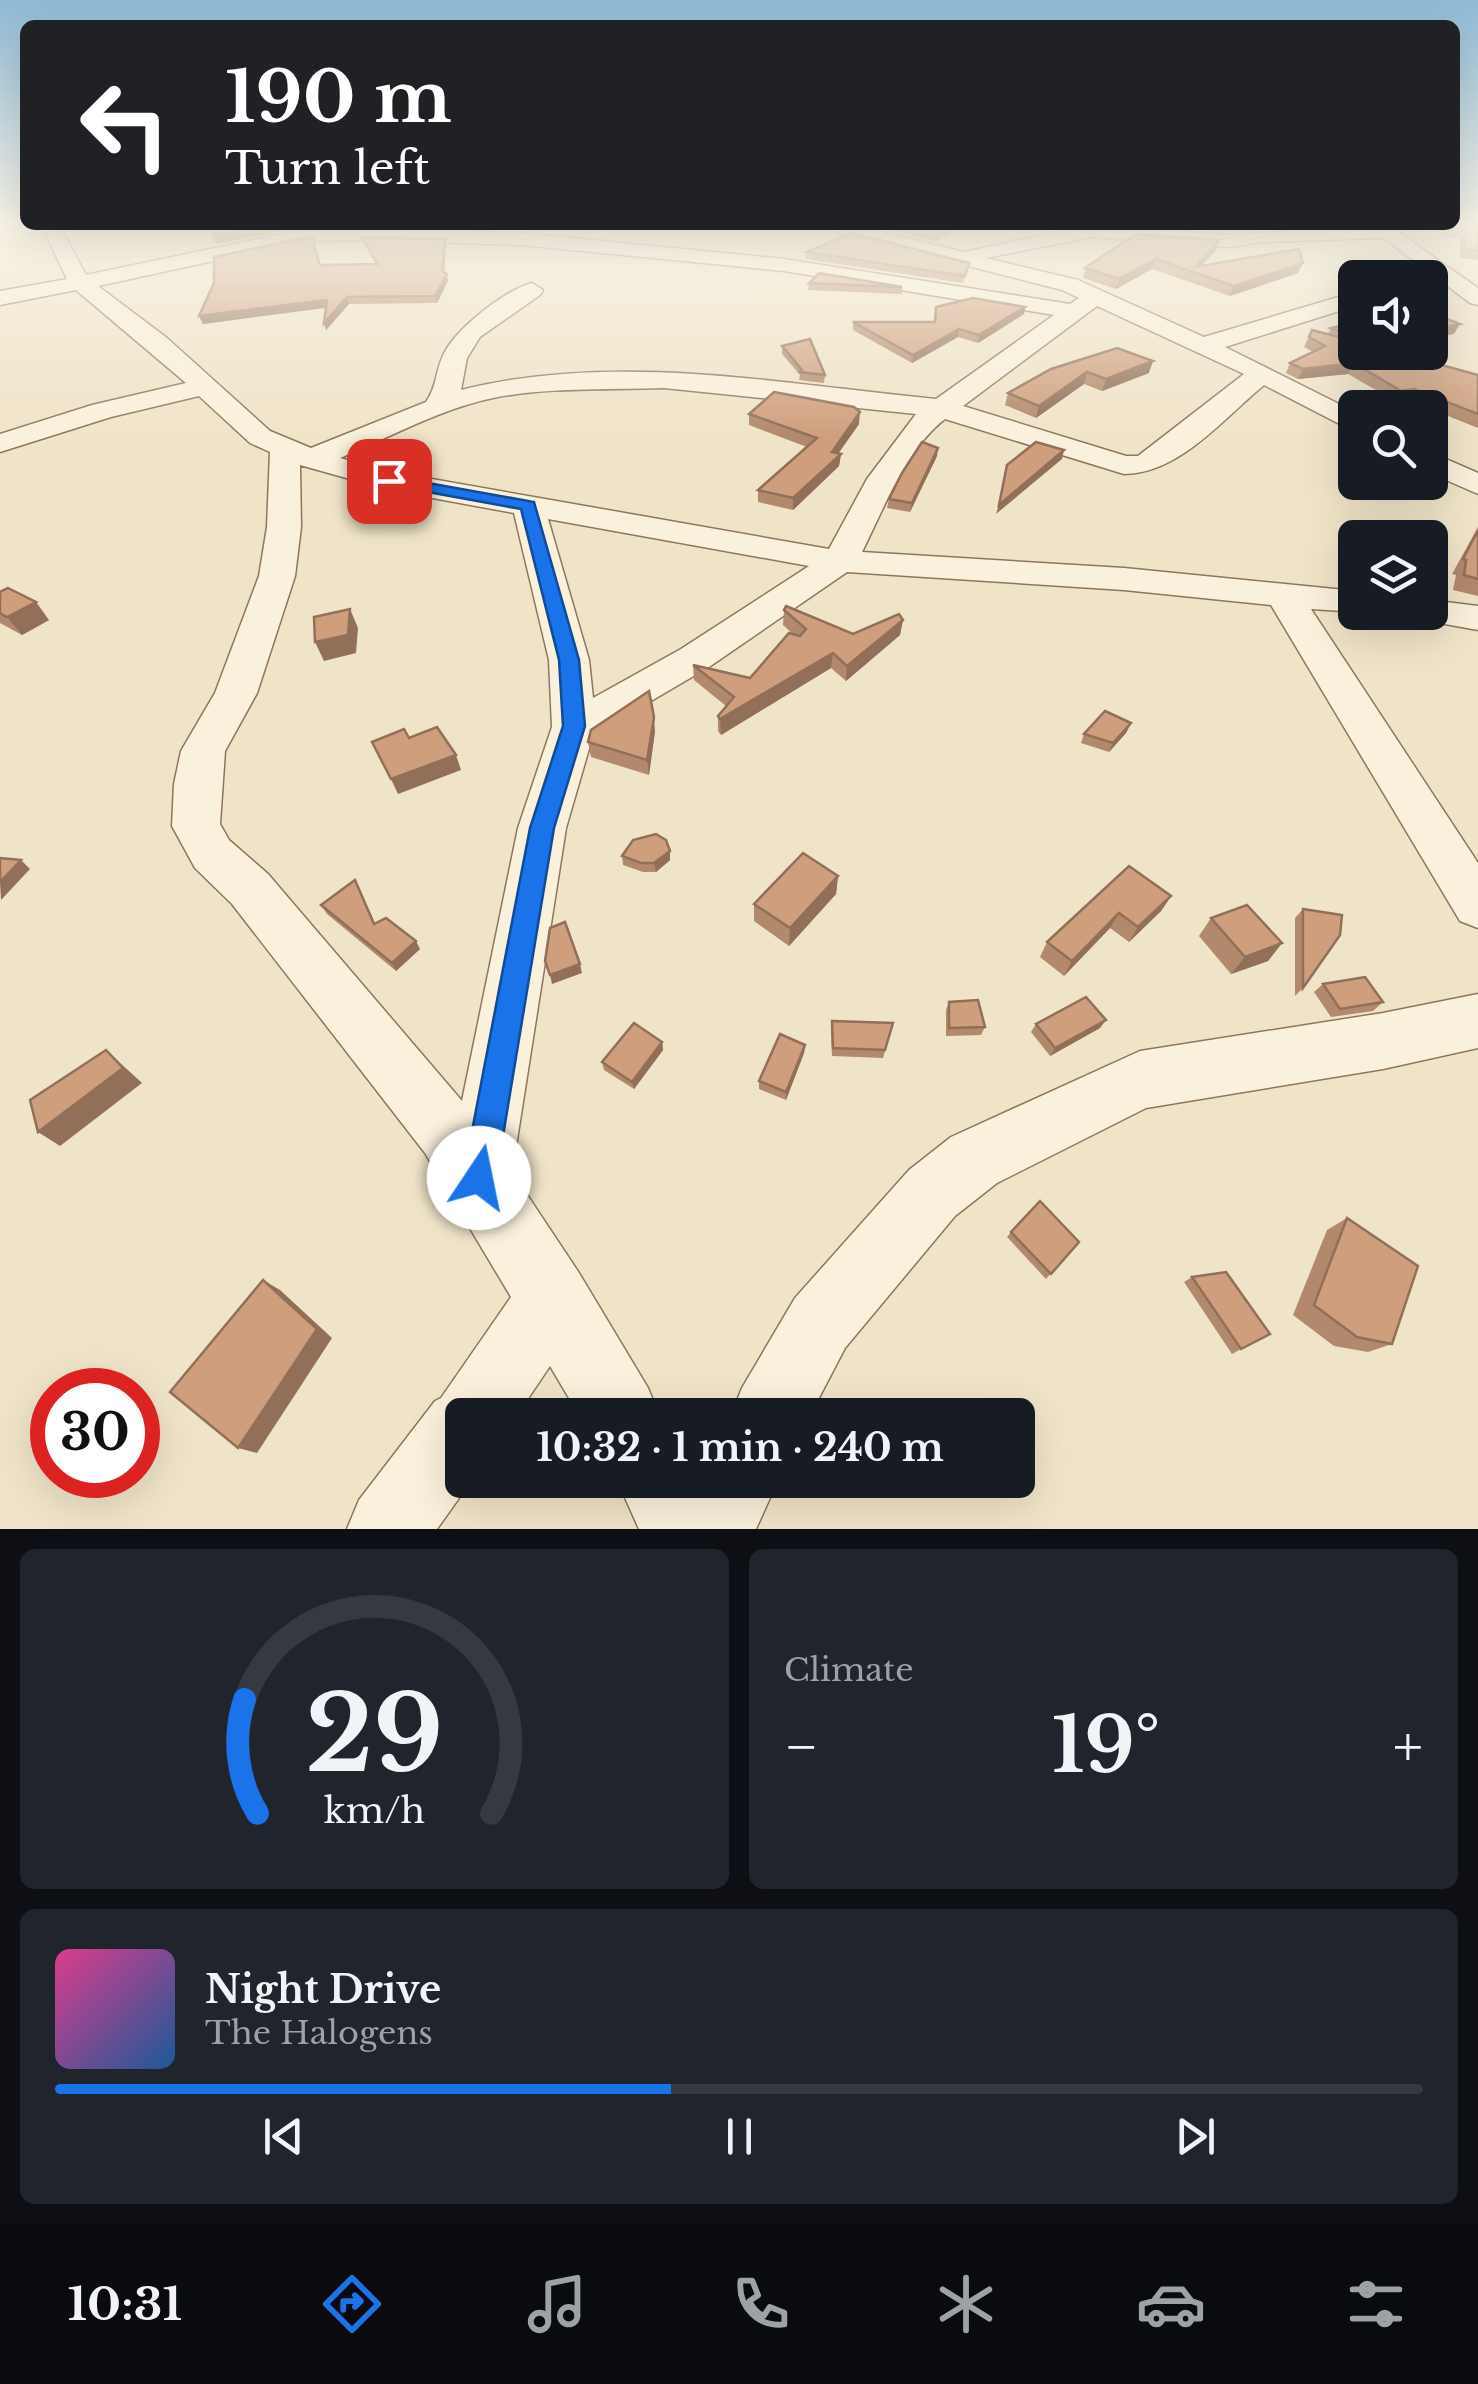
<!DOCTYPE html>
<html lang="en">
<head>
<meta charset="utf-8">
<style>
	:root { --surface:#171b24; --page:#20242c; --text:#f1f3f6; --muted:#9ea1a6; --line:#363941; --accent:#1a73e8 }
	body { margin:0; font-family:"Libre Baskerville",serif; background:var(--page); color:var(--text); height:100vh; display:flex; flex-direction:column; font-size:38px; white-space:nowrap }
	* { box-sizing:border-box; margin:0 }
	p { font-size:32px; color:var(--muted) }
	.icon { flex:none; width:55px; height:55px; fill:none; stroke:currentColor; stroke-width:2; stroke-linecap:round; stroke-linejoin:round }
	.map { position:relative; height:1529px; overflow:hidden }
	.panel { display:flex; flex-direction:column; gap:20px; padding:20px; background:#0d0f14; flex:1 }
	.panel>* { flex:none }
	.guide { position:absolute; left:20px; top:20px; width:1440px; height:210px; border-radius:15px; box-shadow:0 10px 40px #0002; background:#202124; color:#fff; overflow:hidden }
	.tools { position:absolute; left:1338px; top:260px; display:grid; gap:20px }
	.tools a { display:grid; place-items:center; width:110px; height:110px; border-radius:15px; background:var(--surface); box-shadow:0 10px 40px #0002; font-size:50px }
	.speed { position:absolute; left:30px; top:1368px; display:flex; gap:20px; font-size:50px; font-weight:700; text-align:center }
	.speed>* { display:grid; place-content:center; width:130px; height:130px; border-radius:50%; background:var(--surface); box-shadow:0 10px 40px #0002; line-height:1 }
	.speed .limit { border:15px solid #d22; background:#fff; color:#111 }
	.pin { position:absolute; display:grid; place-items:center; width:85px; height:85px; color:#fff; margin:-42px; border-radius:20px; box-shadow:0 5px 15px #0006 }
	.me { position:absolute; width:110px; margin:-55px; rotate:11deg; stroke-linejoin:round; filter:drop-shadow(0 0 8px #0008) }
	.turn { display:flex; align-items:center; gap:35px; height:210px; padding:0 40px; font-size:45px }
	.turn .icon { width:130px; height:130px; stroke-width:2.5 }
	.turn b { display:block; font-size:70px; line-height:85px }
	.big { font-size:75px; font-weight:700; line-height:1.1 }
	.panel .card { flex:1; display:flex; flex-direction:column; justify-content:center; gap:15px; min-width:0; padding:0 35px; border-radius:15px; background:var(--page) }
	.panel .dial { align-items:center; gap:0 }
	.dial svg { height:260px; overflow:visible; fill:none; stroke:var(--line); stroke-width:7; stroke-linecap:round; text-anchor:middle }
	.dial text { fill:var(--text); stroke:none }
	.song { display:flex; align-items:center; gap:30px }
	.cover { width:120px; height:120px; border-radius:15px; background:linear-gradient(135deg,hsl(330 70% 55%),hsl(210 70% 35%)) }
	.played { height:10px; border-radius:5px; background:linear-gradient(90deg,var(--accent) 45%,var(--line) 45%) }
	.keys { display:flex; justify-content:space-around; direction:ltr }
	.heat { display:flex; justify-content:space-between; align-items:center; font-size:55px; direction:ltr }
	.panel .tiles { flex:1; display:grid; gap:20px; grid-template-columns:1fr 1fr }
	.card:last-child { grid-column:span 2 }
	.trip { position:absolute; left:445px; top:1398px; width:590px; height:100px; border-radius:15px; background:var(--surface); box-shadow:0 10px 40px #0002; font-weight:700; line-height:100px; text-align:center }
	.dock { display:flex; height:160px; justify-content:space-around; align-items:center; background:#090b0e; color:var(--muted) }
	.dock .icon { width:70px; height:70px }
	.dock .on { color:var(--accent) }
	.dock b { font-size:45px; color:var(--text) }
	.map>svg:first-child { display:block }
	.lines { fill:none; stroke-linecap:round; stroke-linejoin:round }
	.minor-casing { stroke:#8d765c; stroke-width:3 }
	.minor { fill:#faf1dc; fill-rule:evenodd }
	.wall { fill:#b2896c }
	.shaded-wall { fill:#916f58 }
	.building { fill:#cf9f7d; stroke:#916f58; stroke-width:2.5 }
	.route { fill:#1a73e8; stroke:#114b97; stroke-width:2.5 }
</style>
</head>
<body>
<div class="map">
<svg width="1478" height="1529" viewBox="0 0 1478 1529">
	<rect width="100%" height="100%" fill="#f0e4c8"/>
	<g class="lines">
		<defs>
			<g id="minor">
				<path d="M41 225H59L86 275 306 229 373 228 521 233 784 259 1070 304 1079 298 1062 290 823 229 821 225H853L964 252 1092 225 1229 235 1395 225 1401 234 1478 288V305L1470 303 1384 238 1262 242 1229 247 1092 237 986 258 1078 280 1204 337 1355 292V306L1225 347 1355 412V432L1264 385C1224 418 1179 474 1124 474L945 419C906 449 884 508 862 552L1124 568 1355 591 1358 612 1311 609 1478 863V928L1460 921 1271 605 1124 590 847 572 709 667 593 735 566 828 512 1172 579 1273 648 1388 659 1415H579L550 1366 517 1415H462V1480H472L437 1529H347L359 1500 435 1401 441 1398 511 1297 425 1153 232 904 195 868 172 826 174 784 181 751 215 693 259 576 267 527 270 452 250 443 199 396 111 417 0 452V434L92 405 186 383 76 290 0 305V291L67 279ZM373 240 521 245 784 271 1054 315 936 399C781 384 615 351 461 390L467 358 480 337 540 295 543 290 532 283C505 290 452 331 442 358 435 374 437 386 426 402L311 448 270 431 167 338 98 286 306 241ZM1097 306 1244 374 1138 456H1126L963 406ZM664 388 916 414 867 479 829 549 392 472 340 458C390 437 440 409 493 398 548 387 607 390 664 388ZM300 465 389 490 514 513 549 660 552 727 518 828 462 1101 268 874 229 840 220 824 225 751 257 693 295 576 301 527ZM548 519 809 566 681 649 593 698 589 660Z"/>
				<polygon points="1430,452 1478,473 1478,494 1430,473"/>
				<polygon points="1430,600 1478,606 1478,630 1417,619 1412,612 1430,612"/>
				<polygon points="1478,994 1478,1048 1383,1069 1146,1108 997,1183 955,1216 845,1348 810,1415 731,1415 742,1388 795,1298 909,1170 951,1137 1140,1051 1383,1013"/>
				<polygon points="617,1480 778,1480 756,1529 639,1529"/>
			</g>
		</defs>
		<!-- minor casing -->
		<use href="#minor" class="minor-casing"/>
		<!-- minor -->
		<use href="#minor" class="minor"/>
	</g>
	<!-- wall -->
	<g class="wall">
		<polygon points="1478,223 1478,260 1460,258 1460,238 1441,236 1434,225"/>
		<polygon points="372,225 448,225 448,227"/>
		<polygon points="868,225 965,225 936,241"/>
		<polygon points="362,237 446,246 444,272 448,281 437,303 349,304 326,330 324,323 326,308 203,324 199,316 214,283 320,265 376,264 364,244"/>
		<polygon points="1219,240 1216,250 1201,266 1298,273 1230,296 1152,269 1116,289 1083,278 1085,268"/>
		<polygon points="806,252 967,270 963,283 806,259"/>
		<polygon points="809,283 902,287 902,294 808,290"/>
		<polygon points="1025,307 1024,314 978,343 958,337 912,363 853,330 853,322 935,322"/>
		<polygon points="1355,322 1355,352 1398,352 1396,353 1478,375 1478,428 1408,400 1395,401 1348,374 1298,379 1286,373 1290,363 1313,352 1304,347 1312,330 1328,334 1331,328"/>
		<polygon points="782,346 825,375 824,383 799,380 800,375 782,354"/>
		<polygon points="1051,369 1149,373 1102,391 1084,384 1036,418 1005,405 1008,393"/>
		<polygon points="749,414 859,424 838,454 841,454 839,466 793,510 758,502 758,490 807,447 749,425"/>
		<polygon points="937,456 910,512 887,508 889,499"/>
		<polygon points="1478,527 1478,596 1453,590 1456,575 1452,574"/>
		<polygon points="0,592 49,620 22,635 0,623"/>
		<polygon points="784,610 853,634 903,620 900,635 846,681 831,668 721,735 718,731 718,716 726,706 694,680 693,665 750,678 793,634 783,625"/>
		<polygon points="1131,723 1126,733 1109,752 1081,743 1084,734"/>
		<polygon points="655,731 649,775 591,757 588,742"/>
		<polygon points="622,856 670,860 656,872 643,872 623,865"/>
		<polygon points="1129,866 1171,896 1161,911 1129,942 1110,928 1064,976 1040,957 1047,942"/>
		<polygon points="838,876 836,894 789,946 754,921 754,904"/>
		<polygon points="355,880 375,923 420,949 396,971 327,914 321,905"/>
		<polygon points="1303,909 1303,988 1295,996 1295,918"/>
		<polygon points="1211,918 1282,943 1268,961 1231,974 1199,936"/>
		<polygon points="1323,984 1383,1002 1373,1011 1331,1017 1314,992"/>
		<polygon points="949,1002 985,1027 981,1035 946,1036 946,1010"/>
		<polygon points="832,1021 893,1023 883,1058 832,1056 831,1029"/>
		<polygon points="1036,1024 1100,1028 1050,1056 1031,1032"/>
		<polygon points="662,1042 663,1050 634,1089 604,1070 602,1062"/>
		<polygon points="805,1045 804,1053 786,1100 759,1089 759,1081"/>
		<polygon points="1347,1218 1392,1344 1368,1352 1334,1346 1293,1315 1327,1230"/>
		<polygon points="1011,1232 1079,1242 1046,1279 1007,1237"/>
		<polygon points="1192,1277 1241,1349 1232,1354 1184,1282"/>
	</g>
	<!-- shaded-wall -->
	<g class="shaded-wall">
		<polygon points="275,225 308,225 216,244 213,237"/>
		<polygon points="950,225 965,225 936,241 937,232"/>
		<polygon points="445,239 446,246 444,278 442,271"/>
		<polygon points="1219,240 1216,250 1195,273 1195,267"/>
		<polygon points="1156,259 1152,269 1116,289 1119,279"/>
		<polygon points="1303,263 1298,273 1230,296 1234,286"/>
		<polygon points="447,274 448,281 437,303 435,296"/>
		<polygon points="347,297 349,304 326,330 324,323"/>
		<polygon points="327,300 329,307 203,324 199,316"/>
		<polygon points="1025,307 1024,314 978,343 979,335"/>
		<polygon points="1460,324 1454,334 1444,336 1440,343 1430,345 1430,336 1434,329"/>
		<polygon points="959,329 958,337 912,363 913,355"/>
		<polygon points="1153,361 1149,373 1102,391 1106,379"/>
		<polygon points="1354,363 1348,374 1298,379 1303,369"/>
		<polygon points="1087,372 1084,384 1036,418 1039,406"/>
		<polygon points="1414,389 1408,400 1395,401 1401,391"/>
		<polygon points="860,412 859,424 832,462 841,454 839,466 793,510 793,498 832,452"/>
		<polygon points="938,448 937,456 910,512 912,503"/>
		<polygon points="1064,450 1062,459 996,514 999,505"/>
		<polygon points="36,602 49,620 22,635 7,617"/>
		<polygon points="350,609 358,628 356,653 324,661 315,642"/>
		<polygon points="903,620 900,635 846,681 847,666"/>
		<polygon points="833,653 831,668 721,735 720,719"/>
		<polygon points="654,717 655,731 649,775 647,760"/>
		<polygon points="1131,723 1126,733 1109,752 1113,743"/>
		<polygon points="456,755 461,770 398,794 391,779"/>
		<polygon points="670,851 670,860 656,872 654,863"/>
		<polygon points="21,860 30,869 1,900 0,882"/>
		<polygon points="838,876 836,894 789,946 790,928"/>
		<polygon points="1171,896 1161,911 1129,942 1138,927"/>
		<polygon points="1119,913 1110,928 1064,976 1072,961"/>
		<polygon points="416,941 420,949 396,971 392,963"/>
		<polygon points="1282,943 1268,961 1231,974 1245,957"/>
		<polygon points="580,964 582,973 552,984 550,975"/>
		<polygon points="1106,1020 1100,1028 1050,1056 1055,1048"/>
		<polygon points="662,1042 663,1050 634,1089 632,1082"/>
		<polygon points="805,1045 804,1053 786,1100 786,1092"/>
		<polygon points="106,1050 142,1083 60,1146 38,1132"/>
		<polygon points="263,1280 280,1290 332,1338 257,1453 238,1448"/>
	</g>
	<!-- building -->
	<g class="building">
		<polygon points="1455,223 1478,223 1478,251 1465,249 1464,229 1445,227 1444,225 1455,225"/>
		<polygon points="213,225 275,225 213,237"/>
		<polygon points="906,225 950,225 937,232"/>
		<polygon points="852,233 969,263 965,276 806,252"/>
		<polygon points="1136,234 1219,240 1195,267 1299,249 1303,263 1234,286 1156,259 1119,279 1085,268"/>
		<polygon points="362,237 445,239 442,271 447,274 435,296 347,297 324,323 327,300 199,316 214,283 214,257 304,238 312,238 320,265 378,264"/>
		<polygon points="819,273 902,287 809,283"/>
		<polygon points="973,298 1025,307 979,335 959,329 913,355 853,322 935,322 936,307"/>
		<polygon points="1430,312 1460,324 1434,329 1446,333 1430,336"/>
		<polygon points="1355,322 1355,352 1395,352 1478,375 1478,414 1414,389 1401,391 1354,363 1303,369 1290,363 1325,346 1309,337 1312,330 1342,338 1351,334 1331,328"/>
		<polygon points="810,339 825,375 800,372 802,370 782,346"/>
		<polygon points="1117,348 1153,361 1106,379 1087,372 1039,406 1008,393 1051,369"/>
		<polygon points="774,392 854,407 860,412 832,452 841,454 793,498 758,490 817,438 749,414"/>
		<polygon points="922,442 938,448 912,503 889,499 902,473"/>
		<polygon points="1036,442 1064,450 999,505 1007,465"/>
		<polygon points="1478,530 1478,579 1464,575 1466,560 1463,559"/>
		<polygon points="8,588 36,602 7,617 0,613 0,592"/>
		<polygon points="786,606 853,634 899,614 903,620 847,666 833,653 720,719 718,716 734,697 693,665 750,678 789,633 800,636 806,629 784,610"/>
		<polygon points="350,609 348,635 315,642 314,617"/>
		<polygon points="649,691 654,717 647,760 588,742 591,730"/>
		<polygon points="1105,711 1131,723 1113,743 1084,734"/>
		<polygon points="437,727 456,755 391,779 372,742 404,729 409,738"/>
		<polygon points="656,834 666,840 670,851 654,863 641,863 622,856 633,840"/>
		<polygon points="803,853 838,876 790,928 754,904"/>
		<polygon points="0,858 21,860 0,882"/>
		<polygon points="1129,866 1171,896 1138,927 1119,913 1072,961 1047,942"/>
		<polygon points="355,880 374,924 386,918 416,941 392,963 321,905"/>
		<polygon points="1247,905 1282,943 1245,957 1211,918"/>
		<polygon points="1303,909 1342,915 1340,935 1303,988"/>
		<polygon points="565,922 580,964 550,975 545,961 550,928"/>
		<polygon points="1365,977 1383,1002 1340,1009 1323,984"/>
		<polygon points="1086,997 1106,1020 1055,1048 1036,1024"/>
		<polygon points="978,1000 985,1027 949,1028 949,1002"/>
		<polygon points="832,1021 893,1023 885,1050 833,1048"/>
		<polygon points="634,1023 662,1042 632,1082 602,1062"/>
		<polygon points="780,1034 805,1045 786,1092 759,1081"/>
		<polygon points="106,1050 123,1068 38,1132 30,1100"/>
		<polygon points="1040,1201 1079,1242 1051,1274 1011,1232"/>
		<polygon points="1347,1218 1418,1266 1392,1344 1357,1337 1314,1305"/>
		<polygon points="1226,1272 1270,1334 1241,1349 1192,1277"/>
		<polygon points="263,1280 317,1329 238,1448 170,1392"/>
	</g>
	<!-- sky -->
	<linearGradient id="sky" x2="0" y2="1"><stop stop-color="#8fbad6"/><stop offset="0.51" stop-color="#f8f3e6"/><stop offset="1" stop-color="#f8f3e6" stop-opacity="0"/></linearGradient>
	<rect width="1478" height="437" fill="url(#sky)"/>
	<!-- route -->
	<polygon class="route" points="389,476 534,502 579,660 585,726 554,828 496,1178 491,1189 479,1194 468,1189 463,1178 530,828 563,726 559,660 521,509 384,484 381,481"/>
</svg>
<div class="tools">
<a><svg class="icon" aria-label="sound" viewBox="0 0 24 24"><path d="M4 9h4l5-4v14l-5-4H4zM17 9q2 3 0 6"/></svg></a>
<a><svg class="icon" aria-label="search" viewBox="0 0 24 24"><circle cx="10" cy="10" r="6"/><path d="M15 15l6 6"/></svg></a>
<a><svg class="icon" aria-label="layers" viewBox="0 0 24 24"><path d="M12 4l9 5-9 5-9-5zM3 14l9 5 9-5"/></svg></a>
</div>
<div class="speed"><div class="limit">30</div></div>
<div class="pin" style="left:389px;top:481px;background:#d93025"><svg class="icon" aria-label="arrive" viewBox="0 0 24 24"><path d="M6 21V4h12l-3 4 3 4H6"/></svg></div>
<svg class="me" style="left:479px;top:1178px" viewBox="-20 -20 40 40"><circle r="19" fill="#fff"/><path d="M0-13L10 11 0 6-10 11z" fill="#1a73e8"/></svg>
<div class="trip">10:32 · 1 min · 240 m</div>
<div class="guide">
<div class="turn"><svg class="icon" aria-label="left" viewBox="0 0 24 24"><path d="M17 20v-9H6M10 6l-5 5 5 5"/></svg><div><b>190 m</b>Turn left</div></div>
</div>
</div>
<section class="panel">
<div class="tiles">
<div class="card dial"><svg viewBox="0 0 100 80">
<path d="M14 69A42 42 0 1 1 86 69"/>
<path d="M14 69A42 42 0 0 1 10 34" stroke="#1a73e8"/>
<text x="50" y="56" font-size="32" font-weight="700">29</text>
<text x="50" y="72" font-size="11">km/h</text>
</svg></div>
<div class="card"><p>Climate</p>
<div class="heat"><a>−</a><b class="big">19°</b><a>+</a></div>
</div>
<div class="card">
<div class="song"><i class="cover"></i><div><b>Night Drive</b><p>The Halogens</p></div></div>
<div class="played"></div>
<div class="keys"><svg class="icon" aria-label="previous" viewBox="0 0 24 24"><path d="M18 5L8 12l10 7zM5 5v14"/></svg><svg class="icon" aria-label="pause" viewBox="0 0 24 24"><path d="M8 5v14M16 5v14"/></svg><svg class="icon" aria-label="next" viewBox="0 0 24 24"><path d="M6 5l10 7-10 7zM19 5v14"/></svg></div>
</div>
</div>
</section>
<nav class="dock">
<b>10:31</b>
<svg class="icon on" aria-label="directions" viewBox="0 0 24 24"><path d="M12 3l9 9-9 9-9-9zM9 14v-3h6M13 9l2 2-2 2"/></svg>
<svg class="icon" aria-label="music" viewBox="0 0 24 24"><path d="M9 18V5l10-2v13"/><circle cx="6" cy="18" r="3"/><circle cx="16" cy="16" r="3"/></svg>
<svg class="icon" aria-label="phone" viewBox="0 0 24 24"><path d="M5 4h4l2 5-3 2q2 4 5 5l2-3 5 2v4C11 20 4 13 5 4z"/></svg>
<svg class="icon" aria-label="climate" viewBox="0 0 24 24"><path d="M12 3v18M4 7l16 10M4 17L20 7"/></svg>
<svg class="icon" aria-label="car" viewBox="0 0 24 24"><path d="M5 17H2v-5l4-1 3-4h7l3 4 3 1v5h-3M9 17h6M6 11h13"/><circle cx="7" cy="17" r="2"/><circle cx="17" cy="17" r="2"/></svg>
<svg class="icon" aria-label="filters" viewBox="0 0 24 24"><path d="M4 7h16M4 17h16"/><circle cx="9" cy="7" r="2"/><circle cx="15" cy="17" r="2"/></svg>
</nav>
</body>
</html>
